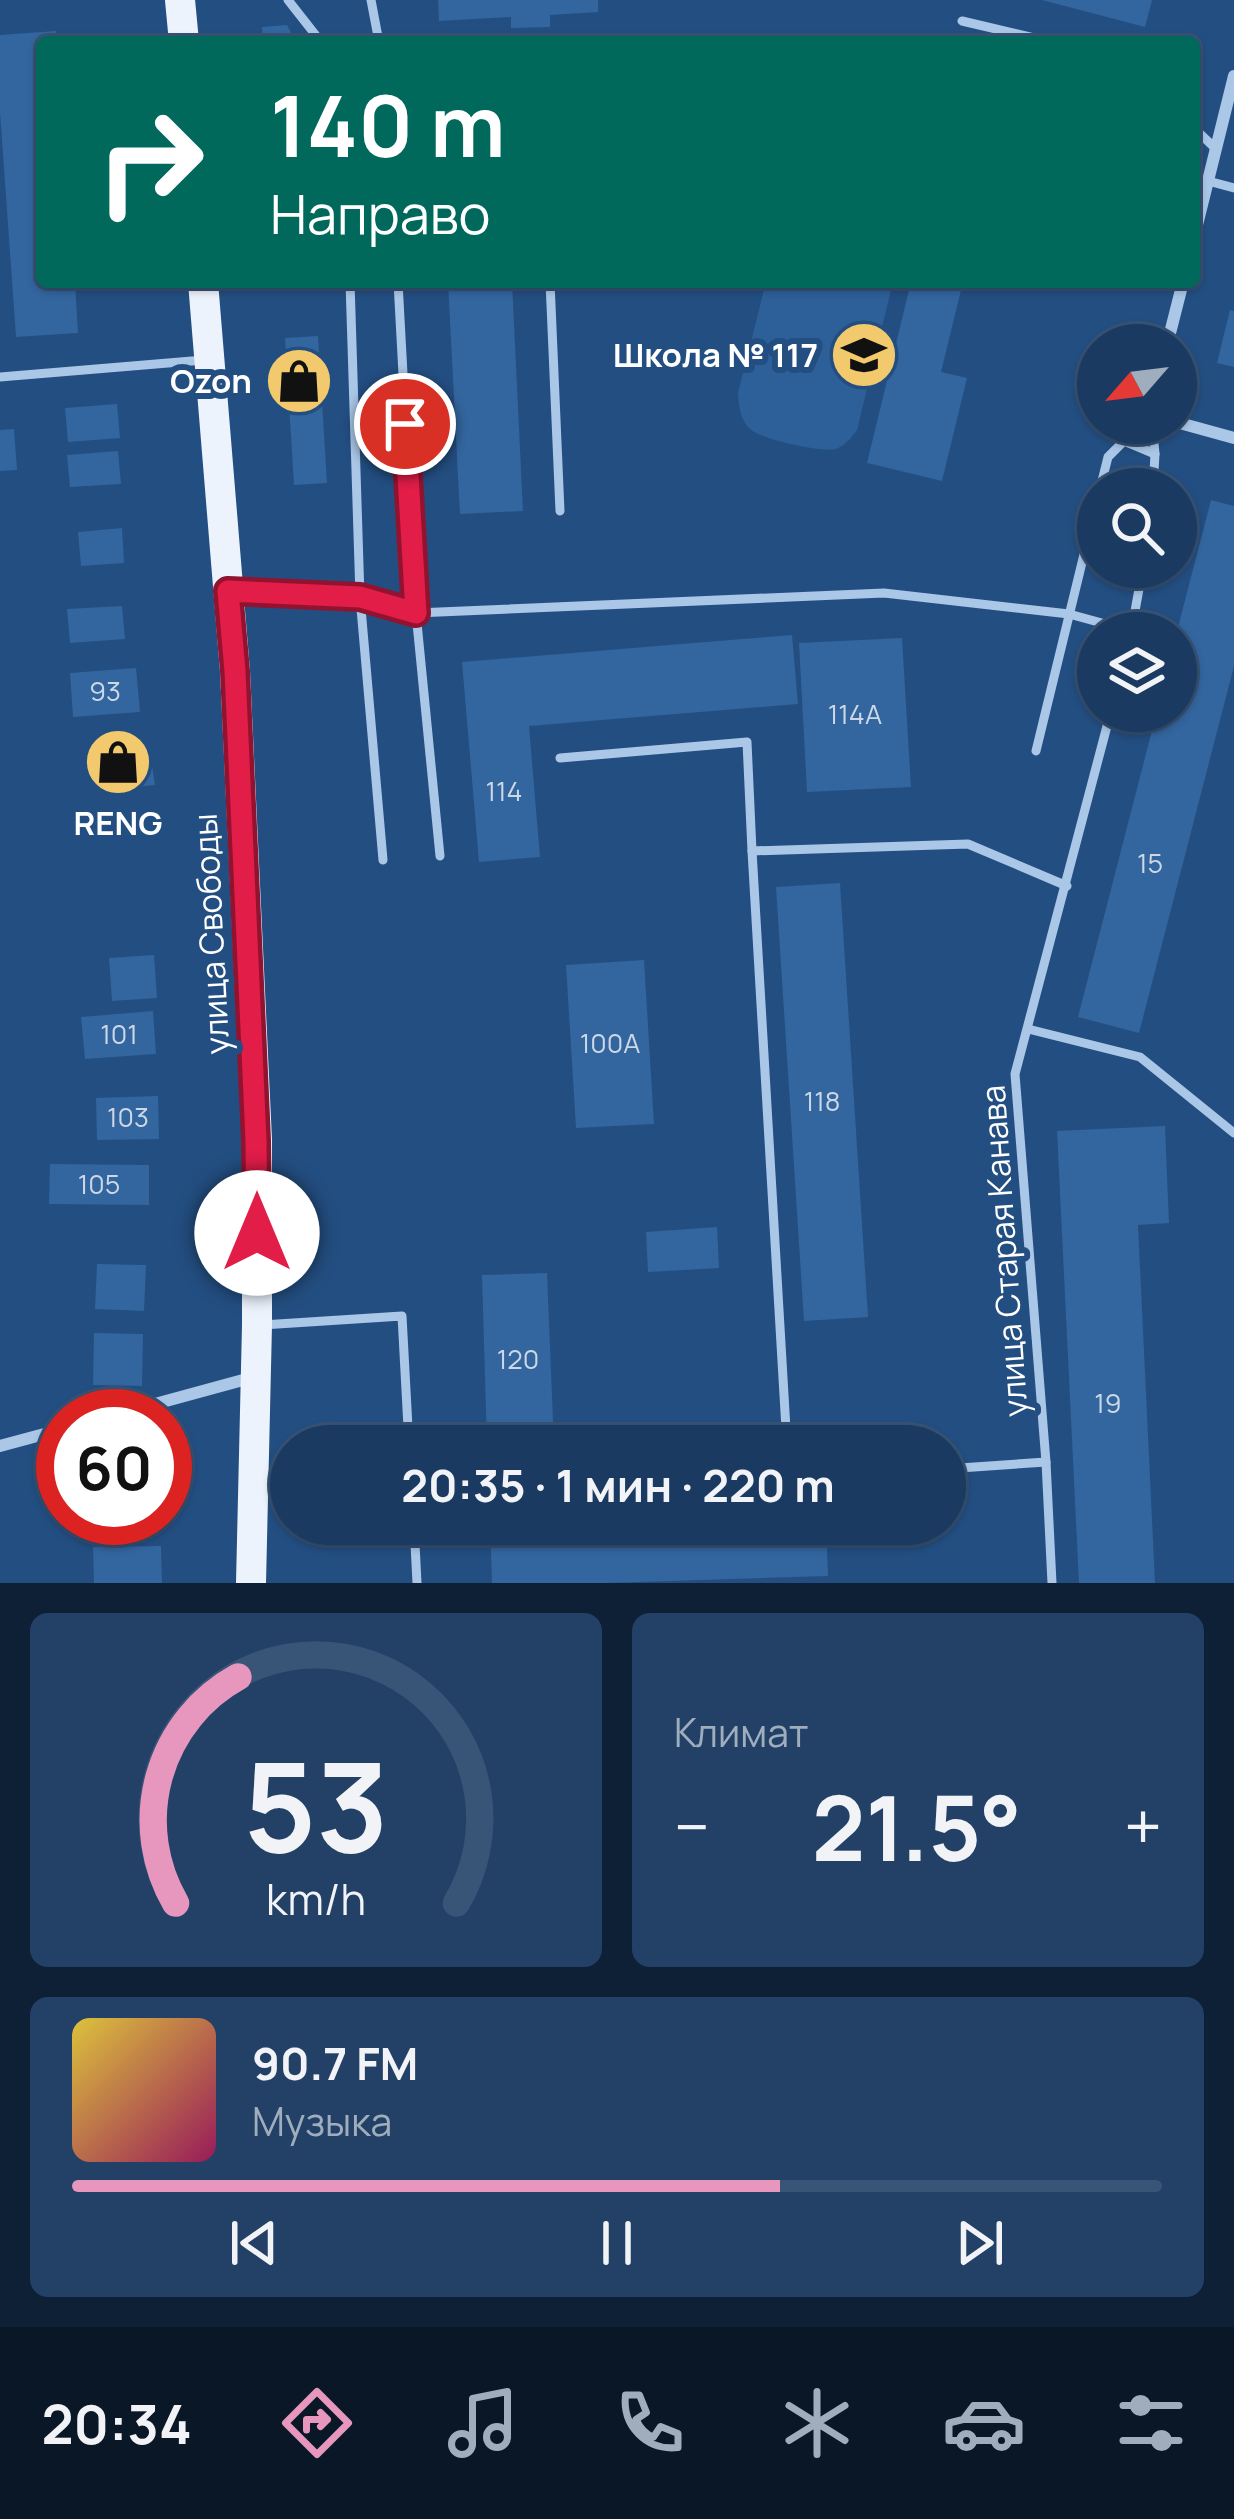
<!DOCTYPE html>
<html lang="ru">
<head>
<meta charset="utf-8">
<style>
	:root { --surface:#1a3a61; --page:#234167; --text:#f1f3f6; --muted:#9fadbd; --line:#385476; --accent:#e797bd }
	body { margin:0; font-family:Manrope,sans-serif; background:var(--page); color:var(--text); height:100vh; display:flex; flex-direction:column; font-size:45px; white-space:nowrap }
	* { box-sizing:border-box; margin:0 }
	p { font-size:39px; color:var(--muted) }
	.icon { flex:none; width:66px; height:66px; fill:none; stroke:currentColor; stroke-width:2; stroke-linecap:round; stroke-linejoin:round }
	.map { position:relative; height:1583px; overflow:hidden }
	.drawer { display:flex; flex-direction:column; gap:30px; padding:30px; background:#0e2035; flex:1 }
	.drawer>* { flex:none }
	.guide { position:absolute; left:36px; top:36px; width:1164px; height:252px; border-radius:12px; box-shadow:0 3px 9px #0004,0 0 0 3px var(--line); background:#00695c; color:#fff; overflow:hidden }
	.needle { width:78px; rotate:242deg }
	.controls { position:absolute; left:1077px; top:324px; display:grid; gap:24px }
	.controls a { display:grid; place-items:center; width:120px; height:120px; border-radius:50%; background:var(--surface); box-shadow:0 3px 9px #0004,0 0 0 3px var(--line); font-size:60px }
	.speed { position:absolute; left:36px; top:1389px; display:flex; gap:24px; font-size:60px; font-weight:700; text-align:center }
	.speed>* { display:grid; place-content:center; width:156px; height:156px; border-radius:50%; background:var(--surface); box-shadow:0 3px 9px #0004,0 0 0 3px var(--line); line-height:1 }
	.speed .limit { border:18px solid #d22; background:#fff; color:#111 }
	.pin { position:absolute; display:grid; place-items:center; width:102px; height:102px; color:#fff; margin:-51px; border:6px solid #fff; border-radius:50%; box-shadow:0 3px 12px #0007 }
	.me { position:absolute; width:132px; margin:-66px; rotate:0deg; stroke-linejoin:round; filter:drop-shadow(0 0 9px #0008) }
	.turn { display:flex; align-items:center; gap:42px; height:252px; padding:0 36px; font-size:54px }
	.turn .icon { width:156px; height:156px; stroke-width:2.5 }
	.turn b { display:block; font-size:84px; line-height:102px }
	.big { font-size:90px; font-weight:700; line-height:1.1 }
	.drawer .card { flex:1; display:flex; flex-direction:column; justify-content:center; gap:18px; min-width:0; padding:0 42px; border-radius:18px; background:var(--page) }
	.drawer .dial { align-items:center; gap:0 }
	.dial svg { height:312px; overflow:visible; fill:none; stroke:var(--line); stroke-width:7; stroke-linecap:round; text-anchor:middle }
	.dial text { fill:var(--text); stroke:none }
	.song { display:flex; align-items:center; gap:36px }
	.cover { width:144px; height:144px; border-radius:18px; background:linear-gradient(135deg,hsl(50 70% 55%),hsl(330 70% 35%)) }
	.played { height:12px; border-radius:6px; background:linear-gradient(90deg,var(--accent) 65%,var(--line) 65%) }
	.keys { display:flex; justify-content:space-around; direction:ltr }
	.heat { display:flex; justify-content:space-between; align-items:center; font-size:66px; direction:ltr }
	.drawer .tiles { flex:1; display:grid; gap:30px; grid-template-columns:1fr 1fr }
	.card:last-child { grid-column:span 2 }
	.trip { position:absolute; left:270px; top:1425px; width:696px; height:120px; border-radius:60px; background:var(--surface); box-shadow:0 3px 9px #0004,0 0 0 3px var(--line); font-weight:700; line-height:120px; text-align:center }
	.tab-bar { display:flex; height:192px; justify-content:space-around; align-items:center; background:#0a1727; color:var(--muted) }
	.tab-bar .icon { width:84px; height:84px }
	.tab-bar .current { color:var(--accent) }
	.tab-bar b { font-size:54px; color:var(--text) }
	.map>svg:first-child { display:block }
	.green { fill:#2d6099 }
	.building { fill:#33659e }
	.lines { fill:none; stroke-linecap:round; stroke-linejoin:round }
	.service { stroke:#aac7e7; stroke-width:9 }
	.minor { stroke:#aac7e7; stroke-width:12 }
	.primary { stroke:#ecf3fd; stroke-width:30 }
	.route-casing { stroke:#92132f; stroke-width:30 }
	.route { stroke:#e11d48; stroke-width:21 }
	.labels { text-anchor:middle; stroke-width:12; stroke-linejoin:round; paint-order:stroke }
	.number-label { font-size:27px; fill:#ccd8e7 }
	.poi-label { font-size:33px; font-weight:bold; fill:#fff; stroke:#234e81; text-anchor:end }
	.street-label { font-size:33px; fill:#fff; stroke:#234e81 }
</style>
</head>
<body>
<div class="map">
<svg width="1234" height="1583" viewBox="0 0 1234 1583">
	<rect width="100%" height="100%" fill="#234e81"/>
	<!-- green -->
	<path class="green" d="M766 282H893L857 430C851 438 846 445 836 449 822 453 760 439 750 429 740 419 739 407 738 393Z"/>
	<!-- building -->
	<g class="building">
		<polygon points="438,0 598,0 598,12 550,15 550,27 511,28 511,17 439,21"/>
		<polygon points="1042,0 1152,0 1145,27"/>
		<polygon points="287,25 296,42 263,42 262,27"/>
		<polygon points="56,31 57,42 42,42 42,282 75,282 78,333 16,337 0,112 0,35"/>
		<polygon points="448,282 512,282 523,511 460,514"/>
		<polygon points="911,282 963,282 941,372 967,378 942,481 867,463"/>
		<polygon points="1230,310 1234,311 1234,367 1217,363"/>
		<polygon points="318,336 327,483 294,485 285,338"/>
		<polygon points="117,404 120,438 68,442 65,408"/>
		<polygon points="14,429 17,470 0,471 0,430"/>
		<polygon points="118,451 121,484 70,487 67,455"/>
		<polygon points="1211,500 1234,506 1234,666 1139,1033 1078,1017 1157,711 1176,711 1176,635"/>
		<polygon points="122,528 124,563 81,566 78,532"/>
		<polygon points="122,606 125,639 70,643 67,609"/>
		<polygon points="792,635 798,704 529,726 540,857 479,862 462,662"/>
		<polygon points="902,638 911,787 807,792 799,643"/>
		<polygon points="136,668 140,712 73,717 70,673"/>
		<polygon points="149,746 155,785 126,788 121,750"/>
		<polygon points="840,883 868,1317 804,1321 776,887"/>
		<polygon points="154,955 157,998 112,1001 109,958"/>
		<polygon points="644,960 654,1124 576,1128 566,965"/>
		<polygon points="153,1011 156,1054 85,1059 81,1017"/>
		<polygon points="158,1096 159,1139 97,1140 96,1098"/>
		<polygon points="1165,1126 1169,1223 1138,1225 1155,1583 1079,1583 1057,1131"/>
		<polygon points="50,1164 149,1165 149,1205 49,1204"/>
		<polygon points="717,1227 719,1268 648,1272 646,1232"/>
		<polygon points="97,1264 146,1265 144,1311 95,1309"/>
		<polygon points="547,1273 554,1446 487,1446 482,1275"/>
		<polygon points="94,1333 143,1334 142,1386 93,1385"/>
		<polygon points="85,1518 158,1518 159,1523 85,1527"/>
		<polygon points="490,1524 826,1524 828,1576 607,1583 492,1583"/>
		<polygon points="161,1546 162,1583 94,1583 93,1547"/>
	</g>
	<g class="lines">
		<!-- service -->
		<g class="service">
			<polyline points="288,0 321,42"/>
			<polyline points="371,0 379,42"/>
			<polyline points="962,21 1051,42"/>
			<polyline points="1194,128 1216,149"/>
			<polyline points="1208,181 1234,188"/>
			<polyline points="350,282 360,597 383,860"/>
			<polyline points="398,282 416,613 440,856"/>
			<polyline points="550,282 560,511"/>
			<polyline points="0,377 204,360"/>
			<polyline points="1152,423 1155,454 1153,489"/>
			<polyline points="1100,489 1108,457 1124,441 1155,454"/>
			<polyline points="234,591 360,597 416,613 884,593 1069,614 1131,631"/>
			<polyline points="1131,633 1143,567"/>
			<polyline points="1036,751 1098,497"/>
			<polyline points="560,758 747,742 752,851 968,844 1067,886"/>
			<polyline points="752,851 787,1446"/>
			<polyline points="1028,1029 1140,1057 1234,1133"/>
			<polyline points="262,1325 402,1316 409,1446"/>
			<polyline points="945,1469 1046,1462"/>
			<polyline points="414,1524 417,1583"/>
			<polyline points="1052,1583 1046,1462 1015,1074 1111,711"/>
		</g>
		<!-- minor -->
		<g class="minor">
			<polyline points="1194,237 1234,76"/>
			<polyline points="1167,345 1183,282"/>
			<polyline points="1176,422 1234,438"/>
			<polyline points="111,1416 254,1377"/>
			<polyline points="0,1446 63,1429"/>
		</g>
		<!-- primary -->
		<g class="primary">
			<polyline points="180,0 184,42"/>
			<polyline points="203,282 235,671 257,1140 257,1325 251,1583"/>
		</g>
	</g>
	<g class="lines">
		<defs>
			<polyline id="route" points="257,1233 256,1140 235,671 228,591 360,597 416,613 405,424"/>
		</defs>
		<!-- route casing -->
		<use href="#route" class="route-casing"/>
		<!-- route -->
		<use href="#route" class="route"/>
	</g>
	<!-- icons -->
	<defs>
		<symbol id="school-disc" viewBox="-11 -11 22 22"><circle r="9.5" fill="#f2c96d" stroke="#234e81"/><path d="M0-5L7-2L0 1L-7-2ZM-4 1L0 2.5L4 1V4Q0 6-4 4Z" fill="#111"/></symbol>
		<symbol id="shop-disc" viewBox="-11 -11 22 22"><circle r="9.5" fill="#f2c96d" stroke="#234e81"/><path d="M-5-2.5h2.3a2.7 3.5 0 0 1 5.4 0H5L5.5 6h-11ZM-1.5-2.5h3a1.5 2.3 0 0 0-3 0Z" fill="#111"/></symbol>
	</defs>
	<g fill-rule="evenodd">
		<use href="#school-disc" x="826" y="317" width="76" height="76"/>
		<use href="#shop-disc" x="261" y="343" width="76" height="76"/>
		<use href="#shop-disc" x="80" y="724" width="76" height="76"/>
	</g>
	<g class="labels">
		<!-- number labels -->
		<g class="number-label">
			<text x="105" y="701">93</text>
			<text x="855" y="724">114А</text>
			<text x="504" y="801">114</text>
			<text x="1150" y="873">15</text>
			<text x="119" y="1044">101</text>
			<text x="610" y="1053">100А</text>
			<text x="822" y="1111">118</text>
			<text x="128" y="1127">103</text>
			<text x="99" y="1194">105</text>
			<text x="518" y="1369">120</text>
			<text x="1108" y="1413">19</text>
		</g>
		<!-- poi labels -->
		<g class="poi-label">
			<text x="818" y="367">Школа № 117</text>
			<text x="252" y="393">Ozon</text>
			<text x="118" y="835" text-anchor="middle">RENG</text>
		</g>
		<!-- street labels -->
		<g class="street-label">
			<text transform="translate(211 934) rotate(-93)" y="12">улица Свободы</text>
			<text transform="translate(1004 1251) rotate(-94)" y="12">улица Старая Канава</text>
		</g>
	</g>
</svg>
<div class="controls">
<a><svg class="needle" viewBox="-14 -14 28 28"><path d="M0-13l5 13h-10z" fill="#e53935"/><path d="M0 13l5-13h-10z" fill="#9fadbd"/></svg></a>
<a><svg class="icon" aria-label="search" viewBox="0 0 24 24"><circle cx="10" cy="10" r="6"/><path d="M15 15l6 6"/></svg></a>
<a><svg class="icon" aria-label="layers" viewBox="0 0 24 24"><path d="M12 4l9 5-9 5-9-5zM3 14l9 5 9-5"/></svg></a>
</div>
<div class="speed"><div class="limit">60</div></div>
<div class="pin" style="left:405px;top:424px;background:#d93025"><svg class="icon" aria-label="arrive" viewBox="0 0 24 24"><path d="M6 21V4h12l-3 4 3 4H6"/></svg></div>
<svg class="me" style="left:257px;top:1233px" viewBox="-20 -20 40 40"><circle r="19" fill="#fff"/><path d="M0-13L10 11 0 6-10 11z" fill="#e11d48"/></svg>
<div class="trip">20:35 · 1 мин · 220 m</div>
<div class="guide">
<div class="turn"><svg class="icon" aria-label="right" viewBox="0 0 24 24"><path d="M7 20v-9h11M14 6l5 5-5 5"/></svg><div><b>140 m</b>Направо</div></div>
</div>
</div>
<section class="drawer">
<div class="tiles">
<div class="card dial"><svg viewBox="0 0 100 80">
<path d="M14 69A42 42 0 1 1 86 69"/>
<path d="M14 69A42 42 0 0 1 30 11" stroke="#e797bd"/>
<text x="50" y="56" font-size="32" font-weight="700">53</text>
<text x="50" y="72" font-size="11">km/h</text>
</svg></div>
<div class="card"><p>Климат</p>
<div class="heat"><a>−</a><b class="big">21.5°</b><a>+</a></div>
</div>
<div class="card">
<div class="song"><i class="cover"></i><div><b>90.7 FM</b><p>Музыка</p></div></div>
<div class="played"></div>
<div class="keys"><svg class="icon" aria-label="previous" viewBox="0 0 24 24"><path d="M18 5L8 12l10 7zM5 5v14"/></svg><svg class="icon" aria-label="pause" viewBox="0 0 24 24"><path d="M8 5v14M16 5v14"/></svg><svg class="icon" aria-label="next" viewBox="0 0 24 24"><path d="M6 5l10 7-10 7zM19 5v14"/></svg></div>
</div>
</div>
</section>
<nav class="tab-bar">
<b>20:34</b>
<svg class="icon current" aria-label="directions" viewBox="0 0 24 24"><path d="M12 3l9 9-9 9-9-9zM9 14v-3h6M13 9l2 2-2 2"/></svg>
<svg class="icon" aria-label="music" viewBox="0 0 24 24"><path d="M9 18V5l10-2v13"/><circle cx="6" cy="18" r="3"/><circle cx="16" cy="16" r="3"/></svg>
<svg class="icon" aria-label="phone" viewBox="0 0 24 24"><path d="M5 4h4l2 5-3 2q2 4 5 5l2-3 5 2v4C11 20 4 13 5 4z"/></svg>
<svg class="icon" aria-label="climate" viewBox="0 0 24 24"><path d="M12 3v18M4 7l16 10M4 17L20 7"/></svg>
<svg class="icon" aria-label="car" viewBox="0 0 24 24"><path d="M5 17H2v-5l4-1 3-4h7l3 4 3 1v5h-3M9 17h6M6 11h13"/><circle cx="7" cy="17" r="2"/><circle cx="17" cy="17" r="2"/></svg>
<svg class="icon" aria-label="filters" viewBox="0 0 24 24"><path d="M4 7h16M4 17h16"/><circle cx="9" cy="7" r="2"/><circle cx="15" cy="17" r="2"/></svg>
</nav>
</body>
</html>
